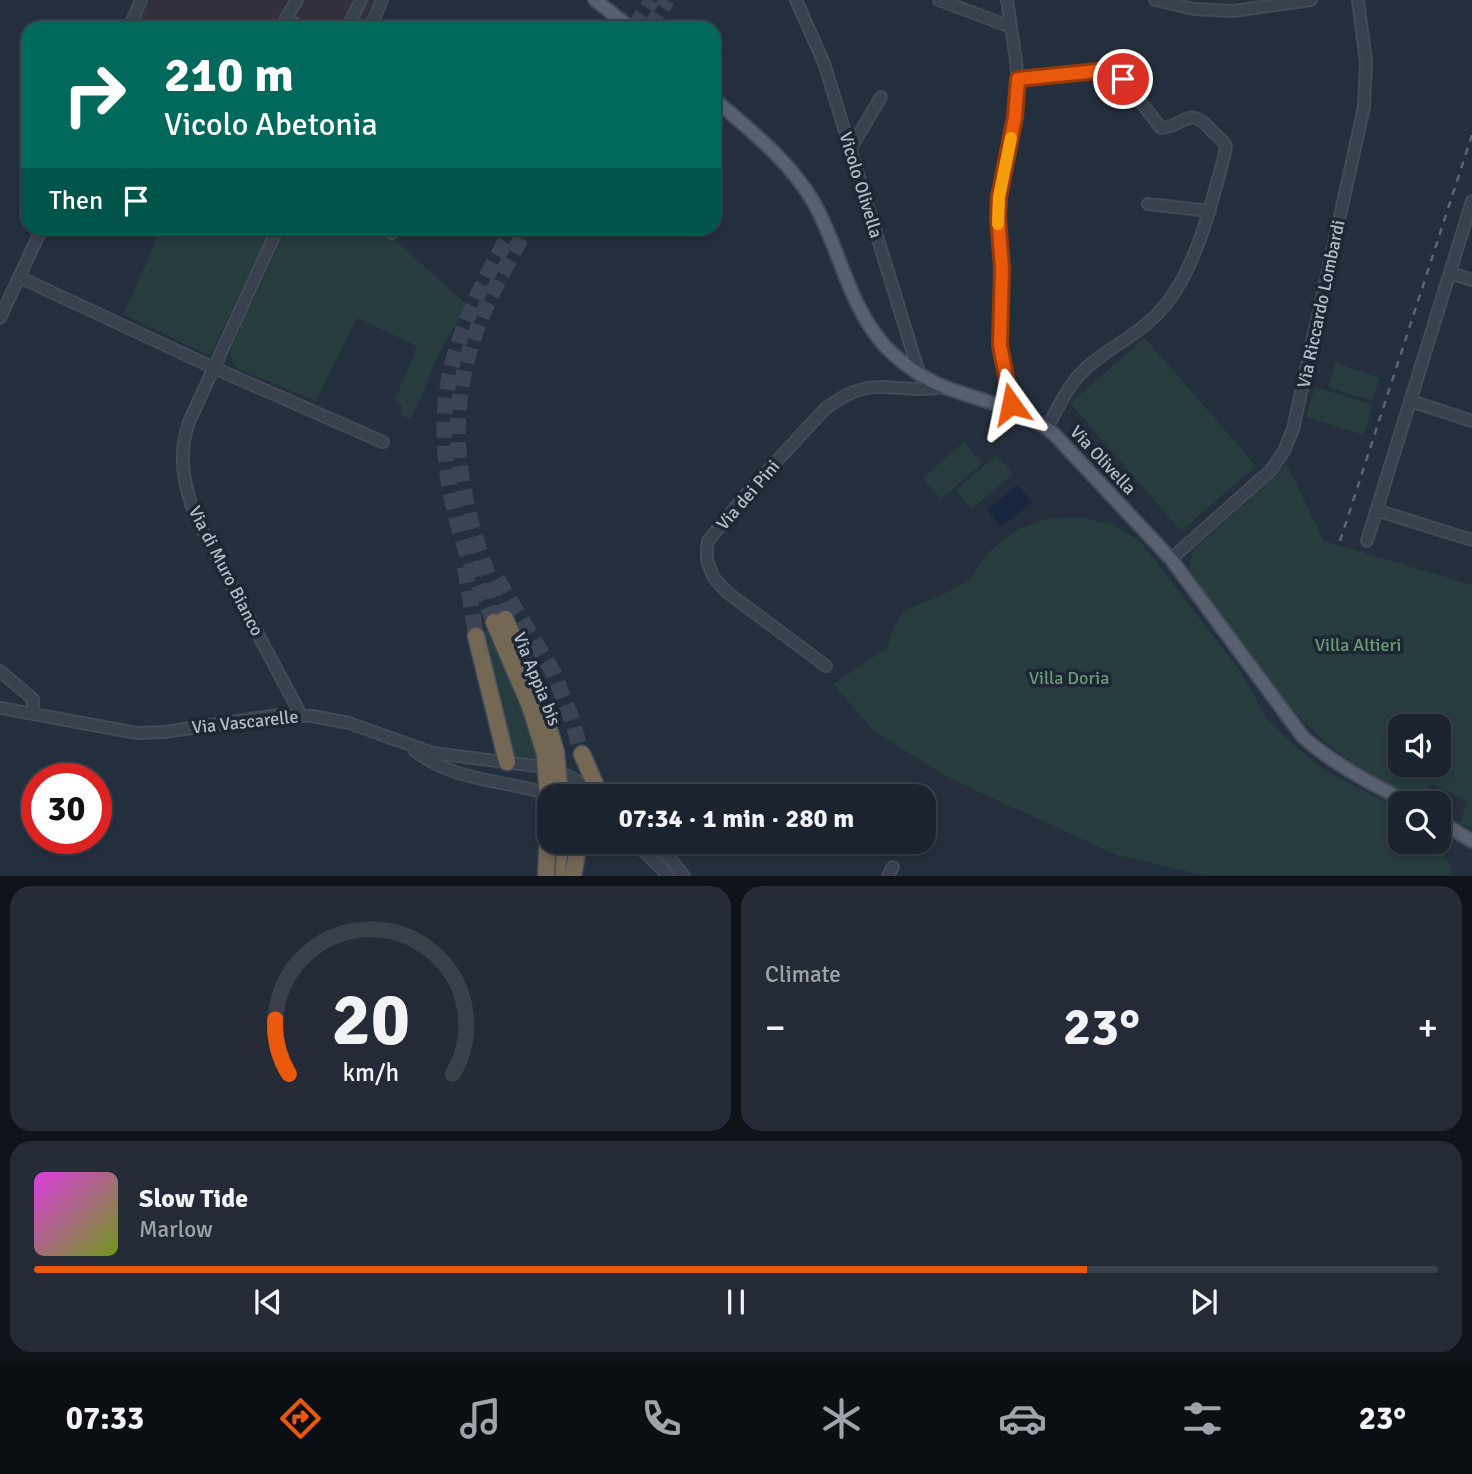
<!DOCTYPE html>
<html lang="en">
<head>
<meta charset="utf-8">
<style>
	:root { --surface:#1b232e; --page:#242b36; --text:#f1f3f6; --muted:#a0a4aa; --line:#39404a; --accent:#ea580c }
	body { margin:0; font-family:Signika,sans-serif; background:var(--page); color:var(--text); height:100vh; display:flex; flex-direction:column; font-size:26px; white-space:nowrap }
	* { box-sizing:border-box; margin:0 }
	p { font-size:23px; color:var(--muted) }
	.icon { flex:none; width:38px; height:38px; fill:none; stroke:currentColor; stroke-width:2; stroke-linecap:round; stroke-linejoin:round }
	.map { position:relative; height:876px; overflow:hidden }
	.sheet { display:flex; flex-direction:column; gap:10px; padding:10px; background:#0f1319; flex:1 }
	.sheet>* { flex:none }
	.hud { position:absolute; left:21px; top:21px; width:700px; height:214px; border-radius:21px; box-shadow:0 4px 10px #0003,0 0 0 2px var(--line); background:#00695c; color:#fff; overflow:hidden }
	.buttons { position:absolute; left:1388px; top:714px; display:grid; gap:14px }
	.buttons a { display:grid; place-items:center; width:63px; height:63px; border-radius:14px; background:var(--surface); box-shadow:0 4px 10px #0003,0 0 0 2px var(--line); font-size:35px }
	.speed { position:absolute; left:21px; top:763px; display:flex; gap:14px; font-size:35px; font-weight:700; text-align:center }
	.speed>* { display:grid; place-content:center; width:91px; height:91px; border-radius:50%; background:var(--surface); box-shadow:0 4px 10px #0003,0 0 0 2px var(--line); line-height:1 }
	.speed .limit { border:10px solid #d22; background:#fff; color:#111 }
	.pin { position:absolute; display:grid; place-items:center; width:60px; height:60px; color:#fff; margin:-30px; border:4px solid #fff; border-radius:50%; box-shadow:0 2px 7px #0007 }
	.me { position:absolute; width:77px; margin:-38px; rotate:348deg; stroke-linejoin:round; filter:drop-shadow(0 0 5px #0008) }
	.turn { display:flex; align-items:center; gap:24px; height:147px; padding:0 28px; font-size:32px }
	.turn .icon { width:91px; height:91px; stroke-width:2.5 }
	.turn b { display:block; font-size:49px; line-height:60px }
	.then { display:flex; align-items:center; height:66px; padding:0 28px; background:#0003; gap:14px; font-size:26px }
	.big { font-size:52px; font-weight:800; line-height:1.1 }
	.sheet .widget { flex:1; display:flex; flex-direction:column; justify-content:center; gap:10px; min-width:0; padding:0 24px; border-radius:21px; background:var(--page) }
	.sheet .dial { align-items:center; gap:0 }
	.dial svg { height:182px; overflow:visible; fill:none; stroke:var(--line); stroke-width:7; stroke-linecap:round; text-anchor:middle }
	.dial text { fill:var(--text); stroke:none }
	.song { display:flex; align-items:center; gap:21px }
	.cover { width:84px; height:84px; border-radius:10px; background:linear-gradient(135deg,hsl(300 70% 55%),hsl(80 70% 35%)) }
	.played { height:7px; border-radius:4px; background:linear-gradient(90deg,var(--accent) 75%,var(--line) 75%) }
	.keys { display:flex; justify-content:space-around; direction:ltr }
	.heat { display:flex; justify-content:space-between; align-items:center; font-size:38px; direction:ltr }
	.sheet .tiles { flex:1; display:grid; gap:10px; grid-template-columns:1fr 1fr }
	.widget:last-child { grid-column:span 2 }
	.trip { position:absolute; left:537px; top:784px; width:399px; height:70px; border-radius:21px; background:var(--surface); box-shadow:0 4px 10px #0003,0 0 0 2px var(--line); font-weight:800; line-height:70px; text-align:center }
	.tabs { display:flex; height:112px; justify-content:space-around; align-items:center; background:#0b0e12; color:var(--muted) }
	.tabs .icon { width:49px; height:49px }
	.tabs .on { color:var(--accent) }
	.tabs b { font-size:32px; color:var(--text) }
	.map>svg:first-child { display:block }
	.medical { fill:#32303f }
	.green { fill:#263c3f; fill-rule:evenodd }
	.water { fill:#17263c }
	.lines { fill:none; stroke-linecap:round; stroke-linejoin:round }
	.highway-tunnel { stroke:#3a4453; stroke-width:16; stroke-dasharray:16 8; stroke-linecap:butt }
	.minor-casing { stroke:#414a57; stroke-width:14 }
	.major-casing { stroke:#414a57; stroke-width:16 }
	.highway-casing { stroke:#434c59; stroke-width:19 }
	.minor { stroke:#38414e; stroke-width:10 }
	.major { stroke:#56606e; stroke-width:12 }
	.highway { stroke:#746855; stroke-width:16 }
	.rail { stroke:#5a6575; stroke-width:2.5; stroke-dasharray:7 7; stroke-linecap:butt }
	.highway-bridge-casing { stroke:#434c59; stroke-width:19; stroke-linecap:butt }
	.highway-bridge { stroke:#746855; stroke-width:16 }
	.route-casing { stroke:#983908; stroke-width:18 }
	.route { stroke:#ea580c; stroke-width:12 }
	.slow { stroke:#f59e0b; stroke-width:12 }
	.labels { text-anchor:middle; stroke-width:7; stroke-linejoin:round; paint-order:stroke }
	.street-label { font-size:18px; fill:#b4bcc9; stroke:#1d2633 }
	.park-label { font-size:18px; fill:#6b9a76; stroke:#1d2633 }
</style>
</head>
<body>
<div class="map">
<svg width="1472" height="876" viewBox="0 0 1472 876">
	<rect width="100%" height="100%" fill="#242f3e"/>
	<!-- medical -->
	<polygon class="medical" points="146,0 374,0 362,28 138,28 141,10"/>
	<!-- green -->
	<g class="green">
		<polygon points="162,228 271,228 210,356 123,314"/>
		<path d="M287 228H382L467 305 439 354 411 419 400 415 402 407 395 400 417 346 357 318 316 401 239 369C230 362 230 355 232 345Z"/>
		<polygon points="1145,338 1256,466 1181,531 1070,403"/>
		<polygon points="1336,363 1380,378 1372,401 1328,387"/>
		<polygon points="1315,387 1373,405 1364,435 1306,417"/>
		<polygon points="964,442 982,463 941,499 923,478"/>
		<polygon points="997,455 1013,474 972,509 956,490"/>
		<path d="M1286 463 1324 541 1472 585V829L1460 823 1468 801 1432 784 1421 795 1416 792 1411 797C1385 782 1358 768 1334 749 1280 707 1233 631 1191 575 1188 563 1189 557 1197 547L1278 473ZM1400 726H1438V765H1400Z"/>
		<polygon points="1079,517 1112,524 1140,541 1241,672 1266,717 1293,744 1320,767 1400,810 1400,842 1438,842 1439,831 1451,838 1442,852 1451,866 1452,875 1203,875 1117,855 949,778 874,731 833,684 887,648 896,623 902,614 910,608 948,592 970,579 989,552 1015,531 1046,519"/>
		<path d="M489 629C509 672 530 716 537 764L517 759 507 744 502 709 483 631Z"/>
	</g>
	<!-- water -->
	<polygon class="water" points="1017,485 1032,502 1002,527 987,510"/>
	<g class="lines">
		<!-- highway-tunnel -->
		<g class="highway-tunnel">
			<polyline points="634,28 652,0"/>
			<polyline points="650,28 667,0"/>
			<polyline points="465,567 476,636"/>
			<polyline points="497,579 553,672 571,717 582,754"/>
			<path d="M505 619C476 548 450 473 460 396 467 336 498 279 527 228"/>
			<path d="M494 622C459 543 431 456 451 369 463 319 488 272 513 228"/>
		</g>
		<defs>
			<g id="minor">
				<polyline points="297,0 286,18 302,28"/>
				<polyline points="796,0 824,63 919,373"/>
				<polyline points="939,0 1011,27"/>
				<polyline points="1007,0 1016,60 1018,89 1015,117 999,197 998,221 1002,268 1000,345 1010,394 1011,409"/>
				<polyline points="1155,0 1194,9 1233,11 1311,0"/>
				<polyline points="129,28 141,0"/>
				<polyline points="347,28 361,0"/>
				<polyline points="370,28 382,0"/>
				<path d="M1018 79 1113 71 1123 79 1161 128C1185 126 1189 105 1210 129 1215 135 1222 139 1226 146L1224 157C1211 205 1195 273 1161 310 1140 334 1108 348 1085 369 1068 385 1058 408 1047 428"/>
				<polyline points="850,149 881,97"/>
				<polyline points="1148,204 1210,211"/>
				<path d="M278 228 189 422C177 456 184 487 197 520L301 715"/>
				<polyline points="385,228 392,233 398,228"/>
				<polyline points="1451,273 1472,280"/>
				<polyline points="19,277 212,367 383,442"/>
				<polyline points="0,318 42,228"/>
				<polyline points="1411,401 1472,421"/>
				<polyline points="1376,510 1472,540"/>
				<polyline points="1367,541 1472,201"/>
				<polyline points="1171,559 1271,470 1284,451 1293,429 1364,107 1366,62 1358,0"/>
				<path d="M826 666 728 593 714 578 707 561V549L708 541 748 492 824 410C873 370 894 396 944 387"/>
				<polyline points="0,671 33,699 33,712"/>
				<polyline points="0,708 137,733 165,732 277,715 312,716 349,723 433,753 536,766"/>
				<path d="M415 751C452 779 495 780 538 791"/>
				<polyline points="566,775 598,793"/>
				<polyline points="634,842 669,876"/>
				<polyline points="657,842 684,876"/>
				<polyline points="888,876 893,867"/>
			</g>
			<g id="major">
				<polyline points="595,0 631,28"/>
				<path d="M714 99C750 130 790 161 814 203 840 249 848 305 885 346 901 363 925 380 947 388 984 402 1023 408 1054 434L1171 559 1303 737C1335 765 1372 784 1409 803"/>
				<polyline points="1438,820 1472,841"/>
			</g>
			<g id="highway">
				<polyline points="505,619 539,698 556,752"/>
				<polyline points="494,622 530,706 545,754"/>
				<polyline points="476,636 507,762"/>
				<polyline points="582,754 599,793"/>
				<polyline points="557,876 560,842"/>
				<polyline points="573,876 579,842"/>
			</g>
		</defs>
		<!-- minor casing -->
		<use href="#minor" class="minor-casing"/>
		<!-- major casing -->
		<use href="#major" class="major-casing"/>
		<!-- highway casing -->
		<use href="#highway" class="highway-casing"/>
		<!-- minor -->
		<use href="#minor" class="minor"/>
		<!-- major -->
		<use href="#major" class="major"/>
		<!-- highway -->
		<use href="#highway" class="highway"/>
		<!-- rail -->
		<polyline class="rail" points="1340,541 1472,135"/>
		<defs>
			<g id="highway-bridge">
				<polyline points="556,752 560,796"/>
				<polyline points="545,754 549,814 546,876"/>
			</g>
		</defs>
		<!-- highway-bridge casing -->
		<use href="#highway-bridge" class="highway-bridge-casing"/>
		<!-- highway-bridge -->
		<use href="#highway-bridge" class="highway-bridge"/>
	</g>
	<g class="lines">
		<defs>
			<polyline id="route" points="1011,404 1000,345 1002,268 998,217 999,197 1015,117 1018,79 1107,70 1118,74 1123,79"/>
		</defs>
		<!-- route casing -->
		<use href="#route" class="route-casing"/>
		<!-- route -->
		<use href="#route" class="route"/>
		<!-- slow -->
		<polyline class="slow" points="998,224 999,197 1011,138"/>
	</g>
	<g class="labels">
		<!-- street labels -->
		<g class="street-label">
			<text transform="translate(861 185) rotate(73)" y="6">Vicolo Olivella</text>
			<text transform="translate(1321 304) rotate(-78)" y="6">Via Riccardo Lombardi</text>
			<text transform="translate(1103 460) rotate(47)" y="6">Via Olivella</text>
			<text transform="translate(748 495) rotate(-49)" y="6">Via dei Pini</text>
			<text transform="translate(226 571) rotate(63)" y="6">Via di Muro Bianco</text>
			<text transform="translate(537 679) rotate(68)" y="6">Via Appia bis</text>
			<text transform="translate(245 722) rotate(-6)" y="6">Via Vascarelle</text>
		</g>
		<!-- park labels -->
		<g class="park-label">
			<text x="1358" y="651">Villa Altieri</text>
			<text x="1069" y="684">Villa Doria</text>
		</g>
	</g>
</svg>
<div class="buttons">
<a><svg class="icon" aria-label="sound" viewBox="0 0 24 24"><path d="M4 9h4l5-4v14l-5-4H4zM17 9q2 3 0 6"/></svg></a>
<a><svg class="icon" aria-label="search" viewBox="0 0 24 24"><circle cx="10" cy="10" r="6"/><path d="M15 15l6 6"/></svg></a>
</div>
<div class="speed"><div class="limit">30</div></div>
<div class="pin" style="left:1123px;top:79px;background:#d93025"><svg class="icon" aria-label="arrive" viewBox="0 0 24 24"><path d="M6 21V4h12l-3 4 3 4H6"/></svg></div>
<svg class="me" style="left:1011px;top:404px" viewBox="-20 -20 40 40"><path d="M0-17L14 15 0 8-14 15z" fill="#ea580c" stroke="#fff" stroke-width="4"/></svg>
<div class="trip">07:34 · 1 min · 280 m</div>
<div class="hud">
<div class="turn"><svg class="icon" aria-label="right" viewBox="0 0 24 24"><path d="M7 20v-9h11M14 6l5 5-5 5"/></svg><div><b>210 m</b>Vicolo Abetonia</div></div>
<div class="then">Then<svg class="icon" aria-label="arrive" viewBox="0 0 24 24"><path d="M6 21V4h12l-3 4 3 4H6"/></svg></div>
</div>
</div>
<section class="sheet">
<div class="tiles">
<div class="widget dial"><svg viewBox="0 0 100 80">
<path d="M14 69A42 42 0 1 1 86 69"/>
<path d="M14 69A42 42 0 0 1 8 45" stroke="#ea580c"/>
<text x="50" y="56" font-size="32" font-weight="700">20</text>
<text x="50" y="72" font-size="11">km/h</text>
</svg></div>
<div class="widget"><p>Climate</p>
<div class="heat"><a>−</a><b class="big">23°</b><a>+</a></div>
</div>
<div class="widget">
<div class="song"><i class="cover"></i><div><b>Slow Tide</b><p>Marlow</p></div></div>
<div class="played"></div>
<div class="keys"><svg class="icon" aria-label="previous" viewBox="0 0 24 24"><path d="M18 5L8 12l10 7zM5 5v14"/></svg><svg class="icon" aria-label="pause" viewBox="0 0 24 24"><path d="M8 5v14M16 5v14"/></svg><svg class="icon" aria-label="next" viewBox="0 0 24 24"><path d="M6 5l10 7-10 7zM19 5v14"/></svg></div>
</div>
</div>
</section>
<nav class="tabs">
<b>07:33</b>
<svg class="icon on" aria-label="directions" viewBox="0 0 24 24"><path d="M12 3l9 9-9 9-9-9zM9 14v-3h6M13 9l2 2-2 2"/></svg>
<svg class="icon" aria-label="music" viewBox="0 0 24 24"><path d="M9 18V5l10-2v13"/><circle cx="6" cy="18" r="3"/><circle cx="16" cy="16" r="3"/></svg>
<svg class="icon" aria-label="phone" viewBox="0 0 24 24"><path d="M5 4h4l2 5-3 2q2 4 5 5l2-3 5 2v4C11 20 4 13 5 4z"/></svg>
<svg class="icon" aria-label="climate" viewBox="0 0 24 24"><path d="M12 3v18M4 7l16 10M4 17L20 7"/></svg>
<svg class="icon" aria-label="car" viewBox="0 0 24 24"><path d="M5 17H2v-5l4-1 3-4h7l3 4 3 1v5h-3M9 17h6M6 11h13"/><circle cx="7" cy="17" r="2"/><circle cx="17" cy="17" r="2"/></svg>
<svg class="icon" aria-label="filters" viewBox="0 0 24 24"><path d="M4 7h16M4 17h16"/><circle cx="9" cy="7" r="2"/><circle cx="15" cy="17" r="2"/></svg>
<b>23°</b>
</nav>
</body>
</html>
